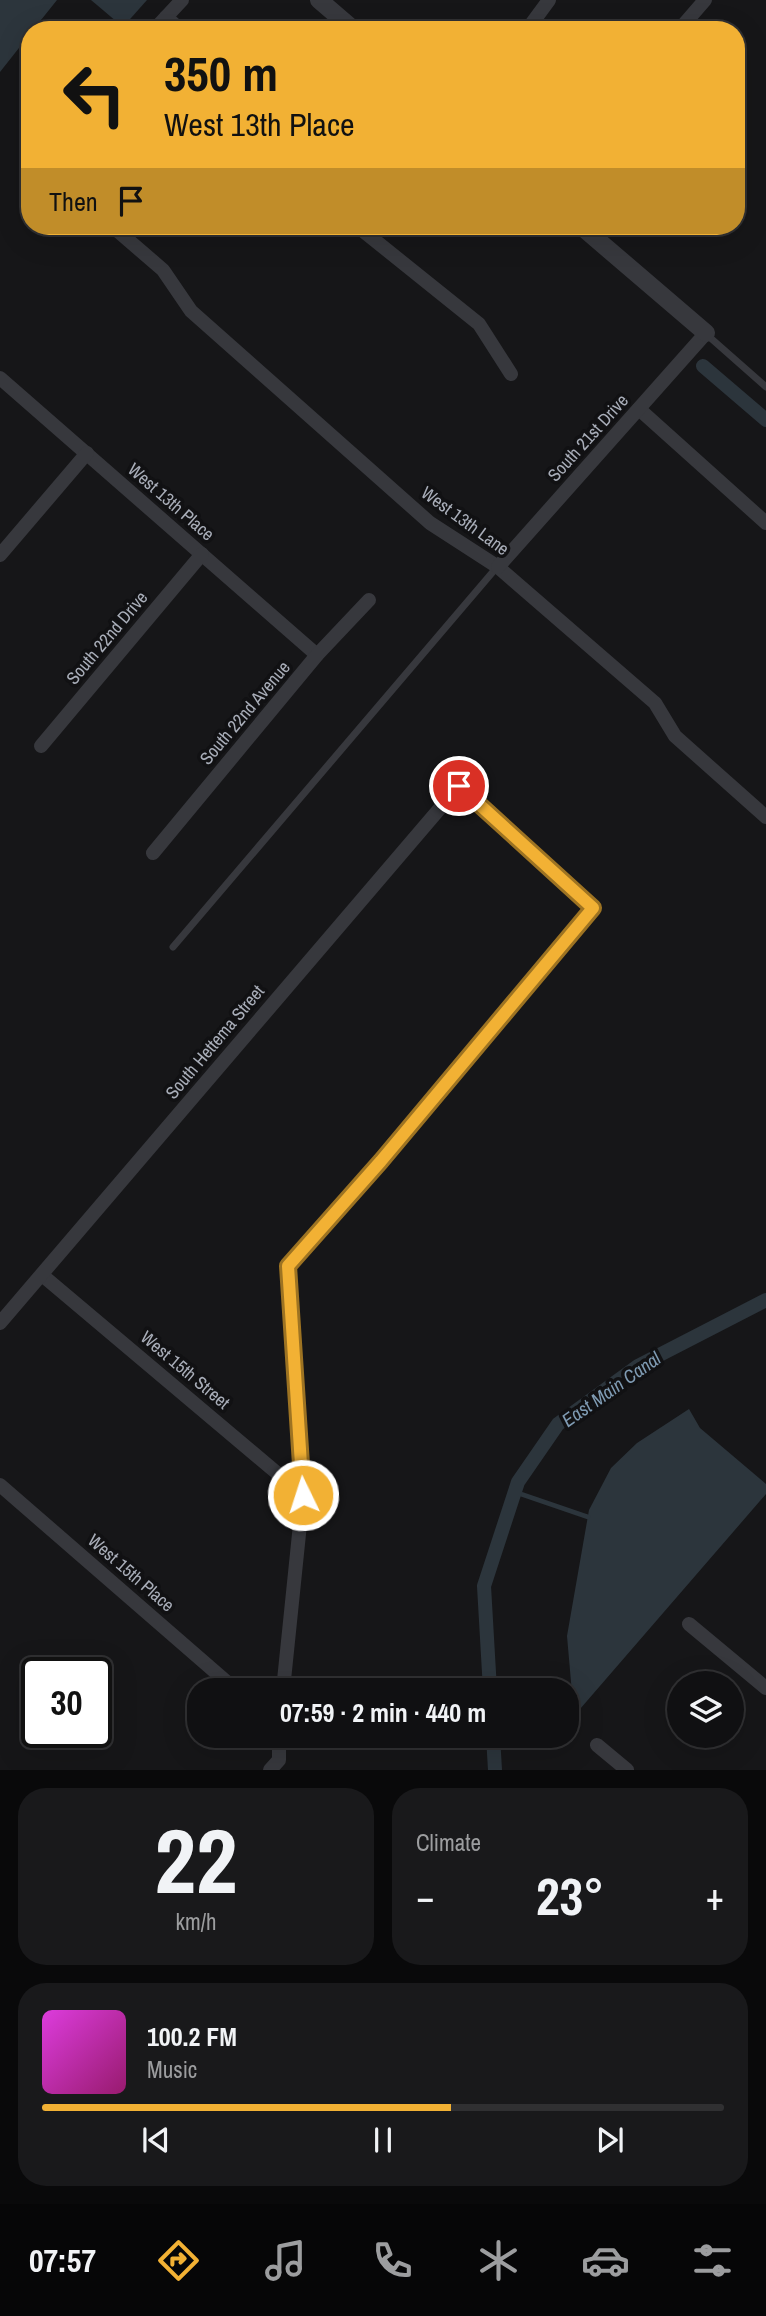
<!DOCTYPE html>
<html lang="en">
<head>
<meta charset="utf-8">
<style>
	:root { --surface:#101012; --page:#19191b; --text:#f1f3f6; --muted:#9c9d9f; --line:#303032; --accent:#f2b134 }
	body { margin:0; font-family:"Archivo Narrow",sans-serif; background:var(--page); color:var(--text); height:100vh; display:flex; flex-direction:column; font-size:26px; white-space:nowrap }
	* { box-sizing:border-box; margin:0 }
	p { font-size:23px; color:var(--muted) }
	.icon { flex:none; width:38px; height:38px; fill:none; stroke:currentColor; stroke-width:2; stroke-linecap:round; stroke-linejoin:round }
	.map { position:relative; height:1770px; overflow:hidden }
	.details { display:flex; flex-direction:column; gap:18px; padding:18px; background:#09090a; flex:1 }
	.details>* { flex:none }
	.top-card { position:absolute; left:21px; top:21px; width:724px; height:214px; border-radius:28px; box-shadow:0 7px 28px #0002,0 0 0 2px var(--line); background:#f2b134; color:#111; overflow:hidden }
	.fabs { position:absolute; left:667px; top:1671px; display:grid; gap:14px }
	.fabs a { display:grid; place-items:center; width:77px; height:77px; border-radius:50%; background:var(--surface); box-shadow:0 7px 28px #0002,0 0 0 2px var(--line); font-size:35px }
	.speed { position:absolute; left:21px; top:1657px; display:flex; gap:14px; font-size:35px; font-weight:700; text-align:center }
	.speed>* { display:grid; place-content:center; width:91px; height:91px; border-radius:50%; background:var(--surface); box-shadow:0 7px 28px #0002,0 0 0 2px var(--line); line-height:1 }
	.speed .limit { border:4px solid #111; border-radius:10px; background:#fff; color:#111 }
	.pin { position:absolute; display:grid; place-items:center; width:60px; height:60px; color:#fff; margin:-30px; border:4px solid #fff; border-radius:50%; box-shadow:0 2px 7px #0007 }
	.me { position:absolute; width:77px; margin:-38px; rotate:356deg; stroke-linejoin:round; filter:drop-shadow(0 0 5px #0008) }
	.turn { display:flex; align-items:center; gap:24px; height:147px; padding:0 28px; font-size:32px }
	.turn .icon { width:91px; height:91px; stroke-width:2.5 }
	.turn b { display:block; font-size:49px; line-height:60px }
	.then { display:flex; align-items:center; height:66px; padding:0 28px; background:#0003; gap:14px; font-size:26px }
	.big { font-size:52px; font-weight:800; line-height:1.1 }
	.details .card { flex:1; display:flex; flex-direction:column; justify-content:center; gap:10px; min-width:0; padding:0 24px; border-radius:28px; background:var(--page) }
	.details .dial { align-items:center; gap:0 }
	.dial b { font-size:91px; line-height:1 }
	.song { display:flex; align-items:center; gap:21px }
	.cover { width:84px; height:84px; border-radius:10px; background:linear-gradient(135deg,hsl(300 70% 55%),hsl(320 70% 35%)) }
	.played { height:7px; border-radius:4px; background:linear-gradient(90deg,var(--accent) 60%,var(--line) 60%) }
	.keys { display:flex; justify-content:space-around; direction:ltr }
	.heat { display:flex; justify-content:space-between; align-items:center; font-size:38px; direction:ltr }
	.details .tiles { flex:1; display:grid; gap:18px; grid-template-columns:1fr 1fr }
	.card:last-child { grid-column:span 2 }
	.trip { position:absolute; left:187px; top:1678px; width:392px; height:70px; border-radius:28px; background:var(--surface); box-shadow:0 7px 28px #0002,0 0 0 2px var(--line); font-weight:800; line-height:70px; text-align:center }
	.menu { display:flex; height:112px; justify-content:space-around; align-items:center; background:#060607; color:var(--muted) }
	.menu .icon { width:49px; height:49px }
	.menu .active { color:var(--accent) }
	.menu b { font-size:32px; color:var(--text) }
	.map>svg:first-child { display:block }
	.water { fill:#2c353c }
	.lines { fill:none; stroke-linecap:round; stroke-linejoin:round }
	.stream { stroke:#2c353c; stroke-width:4.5 }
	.canal { stroke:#2c353c; stroke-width:14 }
	.service { stroke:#37383d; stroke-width:7 }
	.minor { stroke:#37383d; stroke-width:14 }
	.tertiary { stroke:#37383d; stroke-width:18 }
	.route-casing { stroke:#9d7322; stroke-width:18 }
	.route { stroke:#f2b134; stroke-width:12 }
	.labels { text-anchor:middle; stroke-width:7; stroke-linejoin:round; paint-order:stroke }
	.street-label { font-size:18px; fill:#a8adb8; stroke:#111113 }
	.water-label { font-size:19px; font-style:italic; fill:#7f9bb3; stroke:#111113 }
</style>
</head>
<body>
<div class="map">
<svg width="766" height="1770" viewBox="0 0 766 1770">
	<rect width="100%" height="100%" fill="#161618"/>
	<!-- water -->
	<g class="water">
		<polygon points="0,0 57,0 33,30 30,30 30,34 0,72"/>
		<polygon points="91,0 147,0 123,27"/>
		<polygon points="689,1409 700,1428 766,1484 766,1494 574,1716 567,1636 589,1510 611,1468 637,1443"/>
	</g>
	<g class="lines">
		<!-- stream -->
		<polyline class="stream" points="515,1492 588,1517"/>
		<!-- canal -->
		<g class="canal">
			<polyline points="703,366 766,420"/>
			<polyline points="490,1690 484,1586 518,1482 558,1424 638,1366 766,1300"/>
			<polyline points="493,1736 495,1770"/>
		</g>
		<!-- service -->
		<g class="service">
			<polyline points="706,334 766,387"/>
			<polyline points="173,947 497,567"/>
		</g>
		<!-- minor -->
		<g class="minor">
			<polyline points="166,17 181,30"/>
			<polyline points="154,30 182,0"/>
			<polyline points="527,30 549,0"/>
			<polyline points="679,30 705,0"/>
			<polyline points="112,226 163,270 191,311 430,523 498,567 655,703 675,736 766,817"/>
			<polyline points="357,226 479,324 511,374"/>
			<polyline points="0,378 317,655"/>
			<polyline points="639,409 766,523"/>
			<polyline points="0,555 87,453"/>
			<polyline points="498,567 706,333"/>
			<polyline points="41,746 202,554"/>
			<polyline points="153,853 317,655 369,600"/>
			<polyline points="42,1275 303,1495"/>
			<polyline points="0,1323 459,786 593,908 381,1161 288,1266 303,1495 283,1690"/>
			<polyline points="0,1485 236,1690"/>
			<polyline points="689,1624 766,1688"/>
			<polyline points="597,1745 627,1770"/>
			<polyline points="270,1770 279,1760 279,1736"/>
		</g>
		<!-- tertiary -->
		<g class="tertiary">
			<polyline points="319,0 354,30"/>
			<polyline points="581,226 706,333"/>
		</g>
	</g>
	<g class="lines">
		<defs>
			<polyline id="route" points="303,1495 288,1266 381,1161 593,908 459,786"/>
		</defs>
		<!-- route casing -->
		<use href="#route" class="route-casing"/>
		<!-- route -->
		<use href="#route" class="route"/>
	</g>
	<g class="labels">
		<!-- street labels -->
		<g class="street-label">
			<text transform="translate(588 438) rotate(-48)" y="6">South 21st Drive</text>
			<text transform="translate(171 502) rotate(41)" y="6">West 13th Place</text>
			<text transform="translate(465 521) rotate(36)" y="6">West 13th Lane</text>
			<text transform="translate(107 638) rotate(-50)" y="6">South 22nd Drive</text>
			<text transform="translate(245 713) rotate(-50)" y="6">South 22nd Avenue</text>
			<text transform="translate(215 1042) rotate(-50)" y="6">South Hettema Street</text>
			<text transform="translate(185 1370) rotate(40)" y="6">West 15th Street</text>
			<text transform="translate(131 1573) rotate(41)" y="6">West 15th Place</text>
		</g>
		<!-- water labels -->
		<g class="water-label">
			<text transform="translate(611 1389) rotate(-35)" y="7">East Main Canal</text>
		</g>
	</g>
</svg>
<div class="fabs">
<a><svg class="icon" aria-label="layers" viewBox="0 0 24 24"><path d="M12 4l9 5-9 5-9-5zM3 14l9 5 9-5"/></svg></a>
</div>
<div class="speed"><div class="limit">30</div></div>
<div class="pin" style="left:459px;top:786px;background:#d93025"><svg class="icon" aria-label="arrive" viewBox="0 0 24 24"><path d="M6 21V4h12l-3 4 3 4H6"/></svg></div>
<svg class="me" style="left:303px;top:1495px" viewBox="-20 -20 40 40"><circle r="17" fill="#f2b134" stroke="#fff" stroke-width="3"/><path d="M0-11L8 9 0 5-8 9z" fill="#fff"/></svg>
<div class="trip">07:59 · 2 min · 440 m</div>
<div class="top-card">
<div class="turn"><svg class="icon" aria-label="left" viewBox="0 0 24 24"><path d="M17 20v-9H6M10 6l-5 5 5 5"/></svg><div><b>350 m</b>West 13th Place</div></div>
<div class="then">Then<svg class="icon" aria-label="arrive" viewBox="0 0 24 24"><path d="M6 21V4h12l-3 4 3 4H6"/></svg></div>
</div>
</div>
<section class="details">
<div class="tiles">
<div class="card dial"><b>22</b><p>km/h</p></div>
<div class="card"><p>Climate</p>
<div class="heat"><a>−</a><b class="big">23°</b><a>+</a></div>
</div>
<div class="card">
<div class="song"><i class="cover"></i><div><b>100.2 FM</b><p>Music</p></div></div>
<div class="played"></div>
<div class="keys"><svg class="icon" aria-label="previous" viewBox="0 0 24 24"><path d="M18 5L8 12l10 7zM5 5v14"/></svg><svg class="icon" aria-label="pause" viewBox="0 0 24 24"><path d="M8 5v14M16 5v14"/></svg><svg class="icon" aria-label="next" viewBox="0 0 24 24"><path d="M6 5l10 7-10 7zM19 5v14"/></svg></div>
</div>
</div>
</section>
<nav class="menu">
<b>07:57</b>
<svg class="icon active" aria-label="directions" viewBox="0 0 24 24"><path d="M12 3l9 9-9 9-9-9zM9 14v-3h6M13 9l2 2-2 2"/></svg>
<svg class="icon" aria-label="music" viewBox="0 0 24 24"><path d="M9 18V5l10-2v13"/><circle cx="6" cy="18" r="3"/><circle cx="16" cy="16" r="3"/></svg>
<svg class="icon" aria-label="phone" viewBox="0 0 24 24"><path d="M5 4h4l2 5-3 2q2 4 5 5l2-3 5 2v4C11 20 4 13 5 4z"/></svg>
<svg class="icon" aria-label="climate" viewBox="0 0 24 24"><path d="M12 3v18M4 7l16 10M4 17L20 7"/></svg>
<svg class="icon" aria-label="car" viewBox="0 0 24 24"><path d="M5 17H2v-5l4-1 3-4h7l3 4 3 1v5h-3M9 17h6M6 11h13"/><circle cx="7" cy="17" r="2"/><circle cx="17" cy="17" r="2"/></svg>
<svg class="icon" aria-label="filters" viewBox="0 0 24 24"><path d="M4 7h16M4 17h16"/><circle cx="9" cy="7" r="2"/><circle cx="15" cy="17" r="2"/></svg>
</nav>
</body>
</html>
